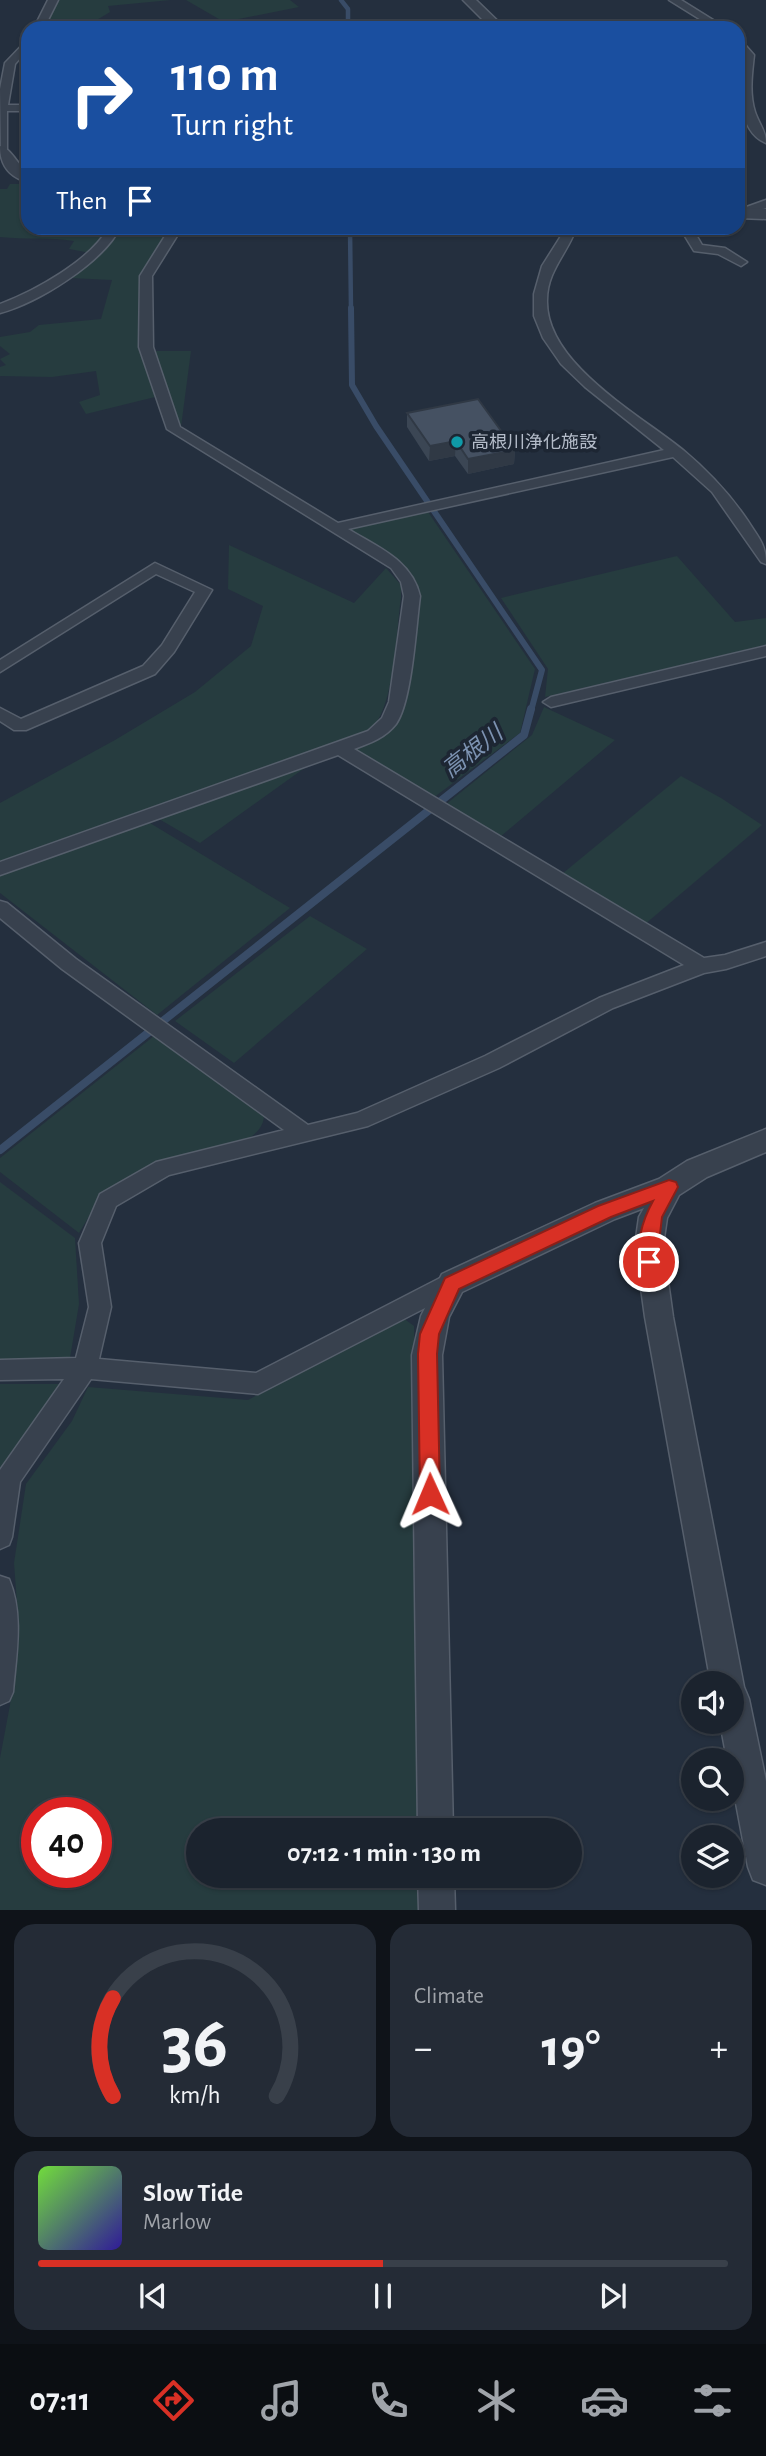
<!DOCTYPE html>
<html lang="en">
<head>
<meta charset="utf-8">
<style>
	:root { --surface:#1b232e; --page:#242b36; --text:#f1f3f6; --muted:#a0a4aa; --line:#39404a; --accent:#d93025 }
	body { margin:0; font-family:"Alegreya Sans","Noto Sans JP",sans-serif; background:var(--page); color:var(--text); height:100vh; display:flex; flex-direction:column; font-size:26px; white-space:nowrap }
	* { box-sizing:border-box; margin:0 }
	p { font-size:23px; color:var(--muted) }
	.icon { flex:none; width:38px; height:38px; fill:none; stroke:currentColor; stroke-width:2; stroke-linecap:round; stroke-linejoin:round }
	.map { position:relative; height:1910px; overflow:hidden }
	.side { display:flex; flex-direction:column; gap:14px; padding:14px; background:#0f1319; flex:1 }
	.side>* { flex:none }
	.top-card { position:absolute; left:21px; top:21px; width:724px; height:214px; border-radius:21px; box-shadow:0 2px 5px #0004,0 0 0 2px var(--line); background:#1a4fa0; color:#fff; overflow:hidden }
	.fabs { position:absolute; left:681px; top:1671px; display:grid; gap:14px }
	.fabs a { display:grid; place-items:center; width:63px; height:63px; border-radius:50%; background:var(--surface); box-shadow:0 2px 5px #0004,0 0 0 2px var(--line); font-size:35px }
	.speed { position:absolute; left:21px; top:1797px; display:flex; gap:14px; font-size:35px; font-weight:700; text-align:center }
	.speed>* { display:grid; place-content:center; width:91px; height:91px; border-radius:50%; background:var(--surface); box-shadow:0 2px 5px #0004,0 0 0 2px var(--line); line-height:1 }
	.speed .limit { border:10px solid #d22; background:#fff; color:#111 }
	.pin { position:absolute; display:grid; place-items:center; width:60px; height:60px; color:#fff; margin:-30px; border:4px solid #fff; border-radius:50%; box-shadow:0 2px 7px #0007 }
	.me { position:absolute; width:77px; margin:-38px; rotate:359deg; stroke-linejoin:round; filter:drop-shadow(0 0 5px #0008) }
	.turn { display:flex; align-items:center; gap:24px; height:147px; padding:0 35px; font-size:32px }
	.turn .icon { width:91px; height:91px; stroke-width:2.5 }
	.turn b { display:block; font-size:49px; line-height:60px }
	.then { display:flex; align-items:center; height:66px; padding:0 35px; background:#0003; gap:14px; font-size:26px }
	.big { font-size:52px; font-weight:600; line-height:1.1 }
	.side .widget { flex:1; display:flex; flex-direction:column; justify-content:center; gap:10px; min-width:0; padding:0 24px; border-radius:21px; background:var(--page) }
	.side .dial { align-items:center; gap:0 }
	.dial svg { height:182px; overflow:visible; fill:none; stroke:var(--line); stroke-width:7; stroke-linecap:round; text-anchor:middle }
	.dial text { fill:var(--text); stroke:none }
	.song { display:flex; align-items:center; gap:21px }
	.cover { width:84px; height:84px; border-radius:10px; background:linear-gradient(135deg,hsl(100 70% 55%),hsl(250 70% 35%)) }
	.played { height:7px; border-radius:4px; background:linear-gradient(90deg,var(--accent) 50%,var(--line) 50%) }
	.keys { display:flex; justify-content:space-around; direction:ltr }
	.heat { display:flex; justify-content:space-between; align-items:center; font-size:38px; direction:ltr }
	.side .tiles { flex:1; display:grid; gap:14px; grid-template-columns:1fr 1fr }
	.widget:last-child { grid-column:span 2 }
	.trip { position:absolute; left:186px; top:1818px; width:396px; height:70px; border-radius:35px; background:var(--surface); box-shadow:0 2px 5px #0004,0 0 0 2px var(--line); font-weight:600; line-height:70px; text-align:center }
	.tab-bar { display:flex; height:112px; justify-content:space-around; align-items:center; background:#0b0e12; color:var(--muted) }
	.tab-bar .icon { width:49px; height:49px }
	.tab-bar .on { color:var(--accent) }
	.tab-bar b { font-size:32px; color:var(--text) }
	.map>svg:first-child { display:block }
	.green { fill:#263c3f; fill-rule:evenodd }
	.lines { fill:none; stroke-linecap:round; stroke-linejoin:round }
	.stream-far2 { stroke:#394c67; stroke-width:4.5 }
	.stream-far1 { stroke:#394c67; stroke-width:6 }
	.stream { stroke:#394c67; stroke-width:8 }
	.minor-casing { stroke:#565f6c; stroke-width:3 }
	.tertiary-casing { stroke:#565f6c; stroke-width:3 }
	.minor { fill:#38414e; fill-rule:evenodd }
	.tertiary { fill:#38414e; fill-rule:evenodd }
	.wall { fill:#3b4654 }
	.shaded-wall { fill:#303945 }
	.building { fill:#455162; stroke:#303945; stroke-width:2 }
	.route { fill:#d93025; stroke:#8d1f18; stroke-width:2 }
	.culture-dot { fill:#0f9aa8; stroke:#1d2633; stroke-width:2.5 }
	.labels { text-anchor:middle; stroke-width:7; stroke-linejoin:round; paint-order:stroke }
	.far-poi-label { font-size:18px; fill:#b4bcc9; stroke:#1d2633; text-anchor:start }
	.water-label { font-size:23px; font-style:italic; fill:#7c92b1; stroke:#1d2633 }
</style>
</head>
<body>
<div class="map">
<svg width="766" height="1910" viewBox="0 0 766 1910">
	<rect width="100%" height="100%" fill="#242f3e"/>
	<!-- green -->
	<g class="green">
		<polygon points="59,0 171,0 108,6 110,12 95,21 100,24 156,25 155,28 44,28"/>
		<polygon points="186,0 290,0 299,7 224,22"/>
		<path d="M10 184H28V228H171L140 277V348L155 397 86 414 79 402 100 395 96 371 52 377 0 376V367L6 365 0 359 10 354 0 346V337L30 332 39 325 101 319 112 280 70 278 96 254 69 249 74 241C48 237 26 240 0 237V189H7Z"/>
		<polygon points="154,351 191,351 181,427"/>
		<path d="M428 512 535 669 520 733 433 798 353 749 403 705 420 598C412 560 377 548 346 529Z"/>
		<path d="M229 545 354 603 386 568 401 585V598C396 630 395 711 369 731 360 738 344 741 333 745L0 863V803L115 740 195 692 251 646 263 606 228 589Z"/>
		<polygon points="677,556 735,622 766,618 766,645 545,697 548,669 501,598"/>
		<polygon points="544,707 615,740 500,837 445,805 532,735"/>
		<polygon points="313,762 200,843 159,819"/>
		<polygon points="681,776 721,798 762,825 644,925 562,874"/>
		<polygon points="150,823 290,908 157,1015 0,893 0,876 59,853"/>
		<polygon points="310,916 367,949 234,1063 175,1021"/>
		<path d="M154 1036 254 1107 264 1115C264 1128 254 1136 243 1141L102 1195 79 1233 0 1172V1158Z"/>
		<polygon points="0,1182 75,1238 79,1304 69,1364 0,1363"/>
		<path d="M403 1318 414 1326 420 1830H198V1876H420L421 1910H0V1758L10 1705 19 1630 14 1563 26 1484 72 1421 88 1387 248 1400ZM37 1813H96V1872H37Z"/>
		<polygon points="0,1384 62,1384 0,1475"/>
	</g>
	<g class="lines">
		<!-- stream-far2 -->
		<g class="stream-far2">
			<polyline points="341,0 348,9 348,28"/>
			<polyline points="350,228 351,310"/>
		</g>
		<!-- stream-far1 -->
		<polyline class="stream-far1" points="351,308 352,385 376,426 542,670 531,711"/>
		<!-- stream -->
		<polyline class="stream" points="0,1150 524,735 531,709"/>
		<defs>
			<g id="minor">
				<polygon points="48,0 58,0 44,28 34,28"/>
				<polygon points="669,0 681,0 726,28 714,28"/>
				<path d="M738 37 754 55C752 74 749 93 755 112 759 124 766 131 766 143 735 130 740 82 744 55L738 48Z"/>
				<polygon points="28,39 28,49 15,64 8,105 28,105 28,111 7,111 7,151 1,154 0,89 5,63"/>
				<polygon points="766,200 766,208 738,216 738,210"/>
				<path d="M108 228H120C102 263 38 303 0 313V304C33 292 91 260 108 228Z"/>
				<path d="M170 228H182L152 276 153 347 180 427 338 523 664 450 585 387 561 364 543 338 534 316V294L542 266 561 236 559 228H571L574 232 573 236C563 258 547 274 547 300 545 363 640 415 683 450 708 471 729 493 748 521 758 537 766 544 766 564L761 562 712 492 673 457 348 529C377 547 412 560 420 596 416 626 412 702 396 724 385 738 370 743 354 749L704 958 725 955 766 942V956L726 969 704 973 613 1008 499 1068 368 1126 169 1175 116 1206 101 1243 111 1307 99 1359 256 1373 444 1276 452 1273 460 1276 463 1283 460 1290 258 1394 91 1379 20 1482 12 1537 9 1545 0 1549V1470L64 1379 0 1380V1360L76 1358 89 1307 79 1243 100 1194 156 1162 284 1130 62 969 0 918V901L7 903 76 959 308 1125 357 1113 485 1056 599 998 684 965 338 755 0 875V862L368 731 382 718 389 702 404 596 401 582 391 568 167 429 139 347 140 276Z"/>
				<polygon points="680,228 692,228 702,245 725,248 747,262 741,266 718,254 694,251"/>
				<polygon points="155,563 212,590 174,652 155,674 26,730 14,730 0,721 0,708 21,719 143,666 162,645 195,592 156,574 0,672 0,660"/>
				<polygon points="766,646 766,656 551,707 543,702 551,697"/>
				<path d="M0 1576 9 1579C24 1614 16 1656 13 1692L9 1701 0 1705Z"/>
			</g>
			<g id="tertiary">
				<polygon points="463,0 476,0 505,28 491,28"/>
				<path d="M0 146C12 149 17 165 28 172V182C9 177 0 165 0 146Z"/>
				<polygon points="738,208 766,209 766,219 738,218"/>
				<polygon points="766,1129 766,1152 707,1177 679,1195 667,1218 663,1245 673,1317 744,1687 749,1699 766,1781 766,1885 753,1880 748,1867 732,1782 732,1760 727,1760 720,1722 732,1722 732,1684 711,1684 645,1317 635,1245 639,1217 644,1208 615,1219 462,1292 449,1317 442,1355 453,1830 418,1830 412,1355 421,1316 442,1274 595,1203 659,1179 687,1161"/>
				<polygon points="418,1876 454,1876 455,1910 419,1910"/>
			</g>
		</defs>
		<!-- minor casing -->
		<use href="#minor" class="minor-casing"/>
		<!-- tertiary casing -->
		<use href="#tertiary" class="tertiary-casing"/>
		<!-- minor -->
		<use href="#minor" class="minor"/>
		<!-- tertiary -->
		<use href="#tertiary" class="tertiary"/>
	</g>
	<!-- wall -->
	<polygon class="wall" points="407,413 515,450 514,464 468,474 455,456 429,461 407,427"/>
	<!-- shaded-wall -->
	<g class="shaded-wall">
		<polygon points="456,441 455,456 429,461 430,446"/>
		<polygon points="515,450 514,464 468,474 468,459"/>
	</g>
	<!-- building -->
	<polygon class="building" points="478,399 515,450 468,459 456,441 430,446 407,413"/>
	<!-- route -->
	<path class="route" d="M669 1180 676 1182 678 1187 662 1217 656 1268 649 1270 643 1268C633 1248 643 1219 653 1201L611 1217 459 1289 439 1334 437 1354 440 1494 437 1501 430 1504 423 1501 420 1494 418 1354 420 1334 445 1278 598 1206Z"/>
	<!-- markers -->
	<circle class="culture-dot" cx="457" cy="442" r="7"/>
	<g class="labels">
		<!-- far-poi labels -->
		<g class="far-poi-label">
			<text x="471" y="448">高根川浄化施設</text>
		</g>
		<!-- water labels -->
		<g class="water-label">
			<text transform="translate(472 751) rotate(-38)" y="8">高根川</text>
		</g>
	</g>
</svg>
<div class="fabs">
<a><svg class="icon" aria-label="sound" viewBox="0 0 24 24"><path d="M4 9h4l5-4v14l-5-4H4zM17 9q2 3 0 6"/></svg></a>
<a><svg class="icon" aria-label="search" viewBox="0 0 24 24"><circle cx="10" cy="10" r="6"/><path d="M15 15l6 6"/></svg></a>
<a><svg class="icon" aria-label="layers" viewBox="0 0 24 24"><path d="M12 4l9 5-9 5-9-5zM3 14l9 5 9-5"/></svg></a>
</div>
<div class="speed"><div class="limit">40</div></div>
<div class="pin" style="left:649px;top:1262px;background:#d93025"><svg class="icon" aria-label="arrive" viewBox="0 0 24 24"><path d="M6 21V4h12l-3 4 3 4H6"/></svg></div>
<svg class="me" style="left:430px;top:1494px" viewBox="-20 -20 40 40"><path d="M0-17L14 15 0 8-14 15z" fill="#d93025" stroke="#fff" stroke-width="4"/></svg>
<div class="trip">07:12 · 1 min · 130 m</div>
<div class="top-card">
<div class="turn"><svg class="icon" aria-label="right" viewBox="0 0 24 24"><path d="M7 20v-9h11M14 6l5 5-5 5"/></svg><div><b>110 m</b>Turn right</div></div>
<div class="then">Then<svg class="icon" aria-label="arrive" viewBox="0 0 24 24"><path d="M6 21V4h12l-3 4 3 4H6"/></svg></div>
</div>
</div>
<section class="side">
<div class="tiles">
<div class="widget dial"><svg viewBox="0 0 100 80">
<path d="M14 69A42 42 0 1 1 86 69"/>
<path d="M14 69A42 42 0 0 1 14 26" stroke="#d93025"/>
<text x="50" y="56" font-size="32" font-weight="700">36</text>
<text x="50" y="72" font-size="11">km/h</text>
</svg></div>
<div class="widget"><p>Climate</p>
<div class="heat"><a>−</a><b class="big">19°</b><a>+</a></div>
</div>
<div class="widget">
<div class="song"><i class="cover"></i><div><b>Slow Tide</b><p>Marlow</p></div></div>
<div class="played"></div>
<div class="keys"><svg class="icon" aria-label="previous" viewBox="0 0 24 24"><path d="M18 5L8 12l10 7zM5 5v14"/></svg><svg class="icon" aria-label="pause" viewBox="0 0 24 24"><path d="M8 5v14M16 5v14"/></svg><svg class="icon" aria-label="next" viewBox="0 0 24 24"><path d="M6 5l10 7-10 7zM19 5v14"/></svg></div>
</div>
</div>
</section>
<nav class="tab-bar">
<b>07:11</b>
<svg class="icon on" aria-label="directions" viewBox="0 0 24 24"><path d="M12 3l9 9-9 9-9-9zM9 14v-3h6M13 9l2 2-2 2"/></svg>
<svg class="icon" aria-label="music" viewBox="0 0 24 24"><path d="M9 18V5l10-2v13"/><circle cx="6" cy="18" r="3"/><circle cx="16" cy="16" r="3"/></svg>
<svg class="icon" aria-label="phone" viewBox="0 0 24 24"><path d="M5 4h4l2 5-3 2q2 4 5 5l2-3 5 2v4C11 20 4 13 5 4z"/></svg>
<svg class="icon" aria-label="climate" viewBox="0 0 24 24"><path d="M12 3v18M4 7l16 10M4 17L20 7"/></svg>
<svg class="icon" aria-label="car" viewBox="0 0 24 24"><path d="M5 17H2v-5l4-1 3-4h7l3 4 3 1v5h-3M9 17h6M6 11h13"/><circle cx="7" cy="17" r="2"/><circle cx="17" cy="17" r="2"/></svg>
<svg class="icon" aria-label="filters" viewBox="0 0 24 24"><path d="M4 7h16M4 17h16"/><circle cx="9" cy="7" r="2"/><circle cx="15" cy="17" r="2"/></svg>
</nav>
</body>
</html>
